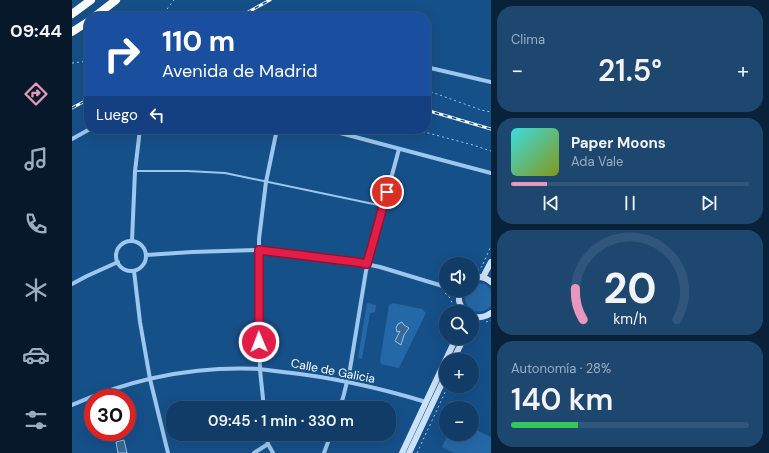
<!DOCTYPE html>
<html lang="es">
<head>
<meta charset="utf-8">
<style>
	:root { --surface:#103c67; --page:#1e4770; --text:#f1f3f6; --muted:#9cadc0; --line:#30567b; --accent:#e797bd }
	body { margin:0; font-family:"DM Sans",sans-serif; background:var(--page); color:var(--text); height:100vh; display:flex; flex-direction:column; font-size:15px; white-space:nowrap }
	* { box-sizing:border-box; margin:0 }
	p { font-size:13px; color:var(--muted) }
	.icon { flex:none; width:22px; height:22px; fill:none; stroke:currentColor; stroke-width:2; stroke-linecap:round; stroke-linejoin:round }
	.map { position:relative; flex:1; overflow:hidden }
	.details { display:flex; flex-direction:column; gap:6px; padding:6px; background:#092139; width:278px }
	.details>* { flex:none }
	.banner { position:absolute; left:12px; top:12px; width:347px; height:122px; border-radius:16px; box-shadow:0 4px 16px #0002,0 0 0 1px var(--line); background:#1a4fa0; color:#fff; overflow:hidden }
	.controls { position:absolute; left:367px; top:257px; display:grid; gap:8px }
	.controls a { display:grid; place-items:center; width:40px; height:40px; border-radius:50%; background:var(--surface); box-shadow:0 4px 16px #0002,0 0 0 1px var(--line); font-size:20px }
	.speed { position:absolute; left:12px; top:389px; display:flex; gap:8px; font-size:20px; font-weight:700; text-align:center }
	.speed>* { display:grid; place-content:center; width:52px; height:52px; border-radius:50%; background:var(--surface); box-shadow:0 4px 16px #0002,0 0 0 1px var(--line); line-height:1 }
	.speed .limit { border:6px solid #d22; background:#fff; color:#111 }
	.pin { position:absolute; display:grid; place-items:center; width:34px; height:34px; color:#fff; margin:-17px; border:2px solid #fff; border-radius:50%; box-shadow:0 1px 4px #0007 }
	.me { position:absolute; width:44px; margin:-22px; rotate:359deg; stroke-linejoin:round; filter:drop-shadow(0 0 3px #0008) }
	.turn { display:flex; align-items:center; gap:14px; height:84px; padding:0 12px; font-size:18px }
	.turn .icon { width:52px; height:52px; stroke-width:2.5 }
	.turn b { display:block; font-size:28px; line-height:34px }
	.then { display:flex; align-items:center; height:38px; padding:0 12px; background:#0003; gap:8px; font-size:15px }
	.big { font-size:30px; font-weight:600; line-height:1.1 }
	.details .tile { flex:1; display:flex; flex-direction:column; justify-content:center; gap:6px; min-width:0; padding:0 14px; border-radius:16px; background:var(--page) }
	.details .dial { align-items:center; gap:0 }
	.dial svg { height:104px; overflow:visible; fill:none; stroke:var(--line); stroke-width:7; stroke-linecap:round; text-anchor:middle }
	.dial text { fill:var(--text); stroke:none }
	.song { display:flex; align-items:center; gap:12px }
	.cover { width:48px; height:48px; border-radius:6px; background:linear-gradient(135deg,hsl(180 70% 55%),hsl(70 70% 35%)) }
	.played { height:4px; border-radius:2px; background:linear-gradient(90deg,var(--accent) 15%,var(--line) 15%) }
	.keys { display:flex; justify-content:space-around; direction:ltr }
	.heat { display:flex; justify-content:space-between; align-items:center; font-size:22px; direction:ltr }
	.charge { height:6px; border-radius:3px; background:linear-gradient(90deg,#34c759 28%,var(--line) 0) }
	.trip { position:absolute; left:94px; top:401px; width:230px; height:40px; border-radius:16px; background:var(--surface); box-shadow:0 4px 16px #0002,0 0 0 1px var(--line); font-weight:600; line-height:40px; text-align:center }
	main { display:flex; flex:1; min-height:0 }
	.menu { display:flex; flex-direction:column; width:72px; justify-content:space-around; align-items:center; background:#061829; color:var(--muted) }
	.menu .icon { width:28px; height:28px }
	.menu .active { color:var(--accent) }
	.menu b { font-size:18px; color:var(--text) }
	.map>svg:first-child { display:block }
	.green { fill:#2568a7 }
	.water { fill:#3c6791; stroke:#8fc3f2 }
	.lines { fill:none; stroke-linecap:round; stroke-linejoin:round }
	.path { stroke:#9dc7ef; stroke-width:1; stroke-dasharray:2 3; stroke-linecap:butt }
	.lane { stroke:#9dc7ef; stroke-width:2 }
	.street { stroke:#9dc7ef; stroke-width:4 }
	.secondary { stroke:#cbe2fa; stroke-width:6 }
	.highway { stroke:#fff; stroke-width:8 }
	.rail-casing { stroke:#fff; stroke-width:3 }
	.rail { stroke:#165089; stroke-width:1.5; stroke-dasharray:4.5; stroke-linecap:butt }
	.route-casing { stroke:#92132f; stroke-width:10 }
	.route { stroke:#e11d48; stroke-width:7 }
	.labels { text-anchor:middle; stroke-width:4; stroke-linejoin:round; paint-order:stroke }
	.street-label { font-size:12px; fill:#fff; stroke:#165089 }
</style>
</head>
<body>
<main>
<nav class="menu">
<b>09:44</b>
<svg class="icon active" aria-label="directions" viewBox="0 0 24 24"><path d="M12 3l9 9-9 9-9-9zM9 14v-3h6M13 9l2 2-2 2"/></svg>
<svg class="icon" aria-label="music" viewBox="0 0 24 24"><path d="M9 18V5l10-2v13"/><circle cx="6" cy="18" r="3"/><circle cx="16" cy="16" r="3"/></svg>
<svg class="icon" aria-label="phone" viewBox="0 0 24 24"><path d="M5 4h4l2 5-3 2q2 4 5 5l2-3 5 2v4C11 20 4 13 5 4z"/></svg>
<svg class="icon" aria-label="climate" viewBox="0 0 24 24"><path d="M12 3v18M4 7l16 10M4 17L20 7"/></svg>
<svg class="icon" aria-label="car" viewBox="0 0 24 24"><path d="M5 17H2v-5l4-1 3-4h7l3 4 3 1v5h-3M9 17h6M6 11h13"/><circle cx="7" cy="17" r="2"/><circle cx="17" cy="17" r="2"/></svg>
<svg class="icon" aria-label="filters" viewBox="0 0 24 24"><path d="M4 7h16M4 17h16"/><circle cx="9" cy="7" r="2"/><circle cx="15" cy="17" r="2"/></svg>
</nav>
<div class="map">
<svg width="419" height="453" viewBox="0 0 419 453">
	<rect width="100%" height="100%" fill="#165089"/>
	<!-- green -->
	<g class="green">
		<path d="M404 283 413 284 419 289V306C406 319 387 307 395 290H400V285Z"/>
		<polygon points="295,303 304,305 303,312 298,313 290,359 286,358"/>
		<polygon points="321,303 350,309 354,313 327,368 309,364 308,361 317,305"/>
		<polygon points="400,428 419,437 419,453 382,453 370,447 376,434 400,434"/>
	</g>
	<!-- water -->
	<g class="water">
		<polygon points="330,322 332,325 337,328 332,335 329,345 323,341 328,331 325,332 324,328 326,324"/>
		<polygon points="52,440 55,453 46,453 44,442"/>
	</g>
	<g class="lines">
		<!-- path -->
		<g class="path">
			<polyline points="89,17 102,0"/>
			<polyline points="0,63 17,61"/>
			<polyline points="354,90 409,110 419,112"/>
			<polyline points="341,129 401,145 419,151"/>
			<polyline points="411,264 419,246"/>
			<polyline points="400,271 407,270 411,265"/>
			<path d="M373 293C381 299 379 303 383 312"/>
			<polyline points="414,322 419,320"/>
			<polyline points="400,334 407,324"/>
			<polyline points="388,360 390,357"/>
			<polyline points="345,453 376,386"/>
		</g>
		<!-- lane -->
		<polyline class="lane" points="63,171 115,171 153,173 311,206"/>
		<!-- street -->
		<g class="street">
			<polyline points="354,67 419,82"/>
			<polyline points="253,129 419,173"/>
			<polyline points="0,139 18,129"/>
			<polyline points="60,241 63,171 68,129"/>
			<circle cx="59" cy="256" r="15"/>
			<polyline points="74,255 120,252 187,250 284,262 308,267 374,287"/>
			<polyline points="62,271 68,322 78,379 96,453"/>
			<polyline points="0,284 15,276 46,262"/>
			<polyline points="379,290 386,295"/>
			<path d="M0 405C59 379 123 366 187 369 195 370 203 371 211 372 259 377 308 388 354 402"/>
			<polyline points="192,408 188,370 187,329 187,239 194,182 205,129"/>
			<polyline points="268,408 272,394 278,369 294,271 327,149"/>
			<polyline points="194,434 196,444 201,453"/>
			<polyline points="182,453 196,444"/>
			<polyline points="252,453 259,434"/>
		</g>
		<!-- secondary -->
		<g class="secondary">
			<polyline points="411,277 419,262"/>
			<path d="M400 278C407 276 413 277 419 282"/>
			<path d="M388 290C385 298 387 305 393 312"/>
			<path d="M400 316C407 319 413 317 419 313"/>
			<polyline points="381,360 392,338"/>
			<polyline points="330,453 384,338"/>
			<polyline points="337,453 374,375"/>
		</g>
		<!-- highway -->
		<g class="highway">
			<polyline points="0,14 19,0"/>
			<polyline points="22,17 44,0"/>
			<polyline points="0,32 17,21"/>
		</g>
		<defs>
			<g id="rail">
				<polyline points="167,17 198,0"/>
				<polyline points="0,108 17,99"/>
				<polyline points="354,110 419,129"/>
			</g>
		</defs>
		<!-- rail casing -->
		<use href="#rail" class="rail-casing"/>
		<!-- rail -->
		<use href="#rail" class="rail"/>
	</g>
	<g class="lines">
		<defs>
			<polyline id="route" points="187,342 187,250 284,262 295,264 315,192"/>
		</defs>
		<!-- route casing -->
		<use href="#route" class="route-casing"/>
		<!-- route -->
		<use href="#route" class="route"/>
	</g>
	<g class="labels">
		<!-- street labels -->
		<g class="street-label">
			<text transform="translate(261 371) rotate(11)" y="4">Calle de Galicia</text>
		</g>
	</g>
</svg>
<div class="controls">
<a><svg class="icon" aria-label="sound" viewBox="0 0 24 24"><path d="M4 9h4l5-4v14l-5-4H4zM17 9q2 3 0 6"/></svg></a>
<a><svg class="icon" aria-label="search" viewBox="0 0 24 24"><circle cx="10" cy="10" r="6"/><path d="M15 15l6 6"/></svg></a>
<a>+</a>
<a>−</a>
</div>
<div class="speed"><div class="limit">30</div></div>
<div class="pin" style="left:315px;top:192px;background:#d93025"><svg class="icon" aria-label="arrive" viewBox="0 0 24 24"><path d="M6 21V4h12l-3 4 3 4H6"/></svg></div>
<svg class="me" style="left:187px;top:342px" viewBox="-20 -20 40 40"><circle r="17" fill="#e11d48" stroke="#fff" stroke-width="3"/><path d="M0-11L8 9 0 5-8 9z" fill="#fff"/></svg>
<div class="trip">09:45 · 1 min · 330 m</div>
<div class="banner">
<div class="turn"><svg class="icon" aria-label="right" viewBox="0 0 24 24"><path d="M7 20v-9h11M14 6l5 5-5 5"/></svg><div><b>110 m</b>Avenida de Madrid</div></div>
<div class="then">Luego<svg class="icon" aria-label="left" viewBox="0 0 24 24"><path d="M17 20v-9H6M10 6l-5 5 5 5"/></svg></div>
</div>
</div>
<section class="details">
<div class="tile"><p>Clima</p>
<div class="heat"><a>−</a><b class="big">21.5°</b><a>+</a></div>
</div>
<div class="tile">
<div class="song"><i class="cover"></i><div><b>Paper Moons</b><p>Ada Vale</p></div></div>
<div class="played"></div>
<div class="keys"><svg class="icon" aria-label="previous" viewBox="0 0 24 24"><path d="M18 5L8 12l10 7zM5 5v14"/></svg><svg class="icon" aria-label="pause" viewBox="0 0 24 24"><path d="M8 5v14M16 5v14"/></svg><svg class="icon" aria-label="next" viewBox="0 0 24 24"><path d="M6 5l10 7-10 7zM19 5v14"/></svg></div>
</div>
<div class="tile dial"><svg viewBox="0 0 100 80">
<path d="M14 69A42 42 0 1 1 86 69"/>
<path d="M14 69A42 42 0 0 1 8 45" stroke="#e797bd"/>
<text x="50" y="56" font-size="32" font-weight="700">20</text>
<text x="50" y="72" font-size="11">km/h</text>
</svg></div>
<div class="tile"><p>Autonomía · 28%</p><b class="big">140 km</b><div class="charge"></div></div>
</section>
</main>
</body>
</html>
